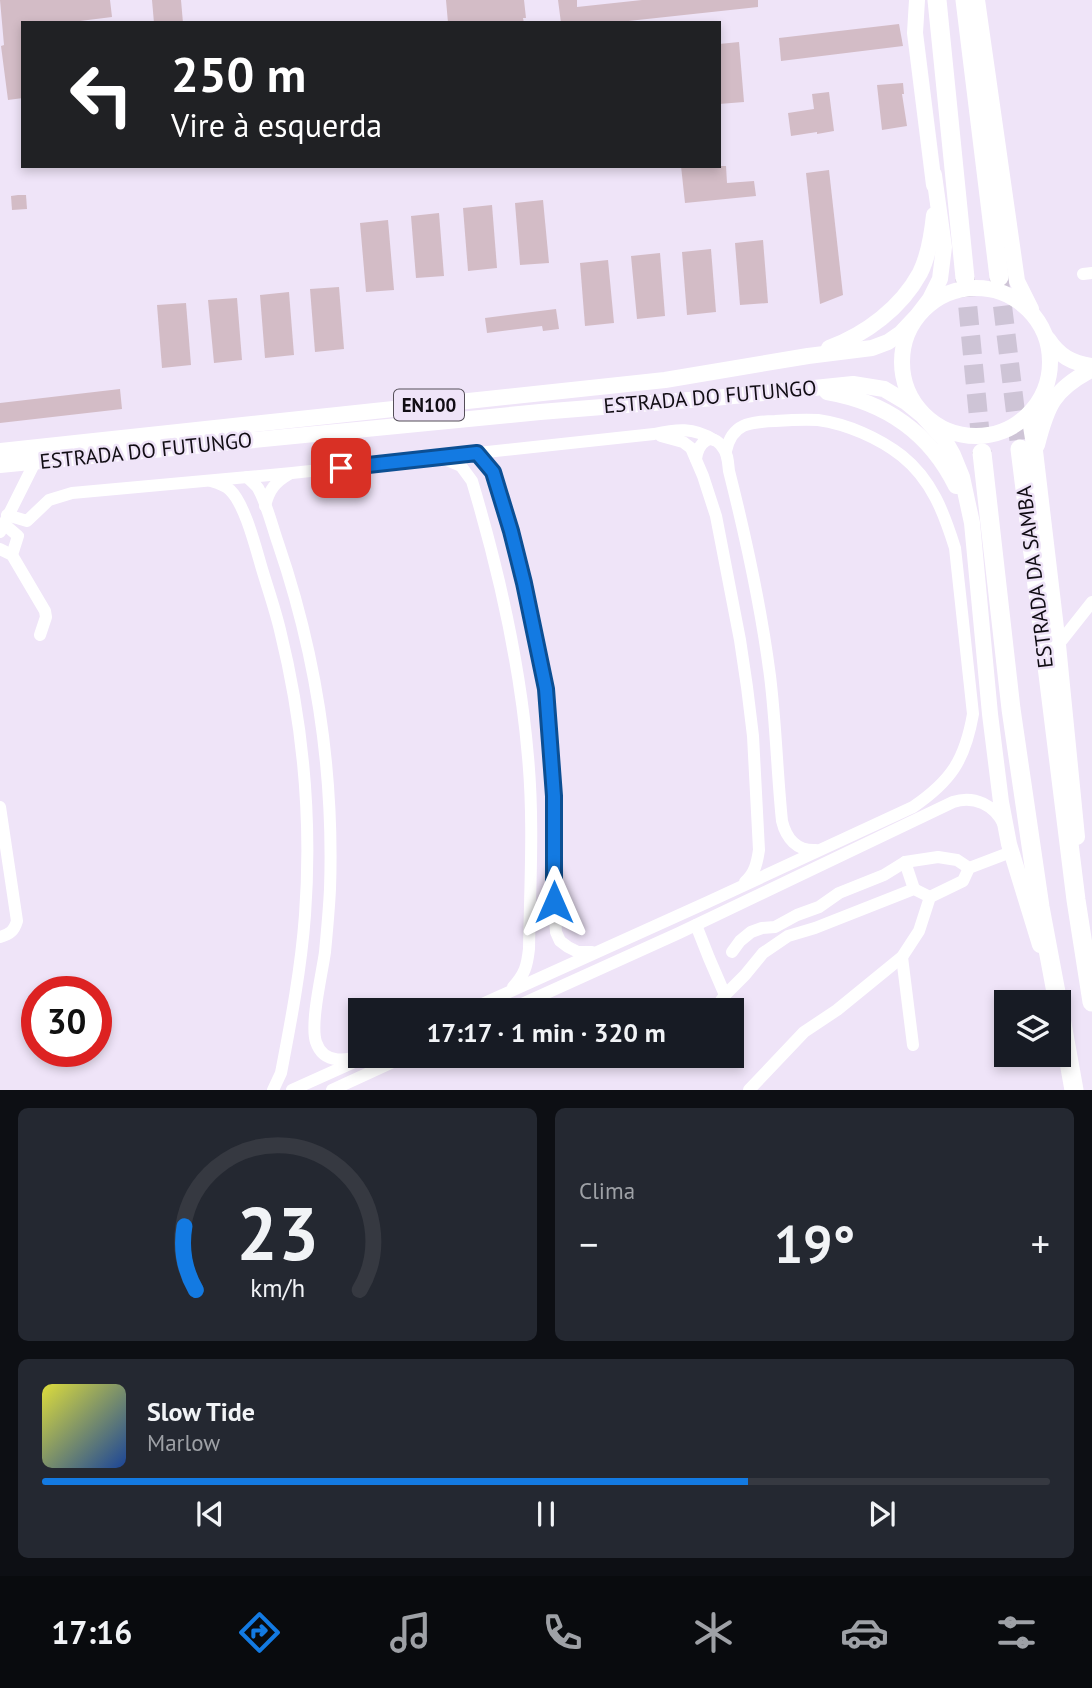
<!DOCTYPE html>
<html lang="pt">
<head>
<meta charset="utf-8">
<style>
	:root { --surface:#171b24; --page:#242831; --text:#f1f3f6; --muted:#9ea1a6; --line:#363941; --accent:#137ae2 }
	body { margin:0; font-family:"PT Sans",sans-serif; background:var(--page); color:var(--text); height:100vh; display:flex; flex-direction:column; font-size:26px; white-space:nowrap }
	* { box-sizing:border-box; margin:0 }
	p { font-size:23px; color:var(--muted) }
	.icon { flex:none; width:38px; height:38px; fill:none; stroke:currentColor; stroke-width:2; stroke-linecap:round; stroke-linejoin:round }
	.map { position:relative; height:1090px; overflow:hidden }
	.drawer { display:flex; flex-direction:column; gap:18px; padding:18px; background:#0d0f14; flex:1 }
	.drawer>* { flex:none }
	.hud { position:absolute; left:21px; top:21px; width:700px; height:147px; border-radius:0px; box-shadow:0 4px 10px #0003; background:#202124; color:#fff; overflow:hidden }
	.controls { position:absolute; left:994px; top:990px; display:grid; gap:14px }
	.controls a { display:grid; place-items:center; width:77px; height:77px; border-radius:0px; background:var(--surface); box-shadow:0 4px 10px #0003; font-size:35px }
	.speed { position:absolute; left:21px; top:976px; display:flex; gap:14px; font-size:35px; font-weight:700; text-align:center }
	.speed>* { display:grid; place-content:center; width:91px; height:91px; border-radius:50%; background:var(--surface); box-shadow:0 4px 10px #0003; line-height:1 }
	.speed .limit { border:10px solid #d22; background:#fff; color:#111 }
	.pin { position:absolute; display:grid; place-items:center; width:60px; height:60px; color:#fff; margin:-30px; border-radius:14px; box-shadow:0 4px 10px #0006 }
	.me { position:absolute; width:77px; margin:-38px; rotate:0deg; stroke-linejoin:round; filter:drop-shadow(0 0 5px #0008) }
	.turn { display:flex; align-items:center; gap:24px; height:147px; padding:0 35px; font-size:32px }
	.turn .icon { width:91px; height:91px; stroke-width:2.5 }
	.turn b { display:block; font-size:49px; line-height:60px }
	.big { font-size:52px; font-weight:700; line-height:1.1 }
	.drawer .widget { flex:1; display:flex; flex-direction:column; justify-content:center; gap:10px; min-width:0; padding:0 24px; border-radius:10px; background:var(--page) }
	.drawer .dial { align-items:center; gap:0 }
	.dial svg { height:182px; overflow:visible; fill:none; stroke:var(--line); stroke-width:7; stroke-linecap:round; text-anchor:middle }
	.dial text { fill:var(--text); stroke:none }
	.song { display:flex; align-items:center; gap:21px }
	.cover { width:84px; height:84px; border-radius:10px; background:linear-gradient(135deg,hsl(60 70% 55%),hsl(220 70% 35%)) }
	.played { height:7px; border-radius:4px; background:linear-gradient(90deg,var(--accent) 70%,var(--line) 70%) }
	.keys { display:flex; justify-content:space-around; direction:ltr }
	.heat { display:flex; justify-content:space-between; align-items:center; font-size:38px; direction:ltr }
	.drawer .tiles { flex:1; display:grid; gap:18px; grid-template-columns:1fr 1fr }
	.widget:last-child { grid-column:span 2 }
	.trip { position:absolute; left:348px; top:998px; width:396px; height:70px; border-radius:0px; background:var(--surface); box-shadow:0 4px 10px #0003; font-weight:700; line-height:70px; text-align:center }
	.tab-bar { display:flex; height:112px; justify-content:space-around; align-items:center; background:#090b0e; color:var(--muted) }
	.tab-bar .icon { width:49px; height:49px }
	.tab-bar .selected { color:var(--accent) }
	.tab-bar b { font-size:32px; color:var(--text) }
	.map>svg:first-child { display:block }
	.building { fill:#d3bcc6 }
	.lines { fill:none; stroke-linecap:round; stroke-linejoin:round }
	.highway-tunnel { stroke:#cec4d6; stroke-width:19; stroke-dasharray:19 10; stroke-linecap:butt }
	.minor { stroke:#fff; stroke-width:12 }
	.major { stroke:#fff; stroke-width:16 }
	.highway { stroke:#fff; stroke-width:19 }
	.route-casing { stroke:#0c4f93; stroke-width:18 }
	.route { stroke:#137ae2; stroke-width:12 }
	.labels { text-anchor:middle; stroke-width:5; stroke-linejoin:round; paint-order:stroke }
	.shield { fill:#efe4f8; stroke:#544e58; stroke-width:2 }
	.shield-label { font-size:19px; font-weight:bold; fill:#110d14 }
	.street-label { font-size:21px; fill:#110d14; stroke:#efe4f8 }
</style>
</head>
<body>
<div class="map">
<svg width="1092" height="1090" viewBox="0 0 1092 1090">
	<rect width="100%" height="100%" fill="#efe4f8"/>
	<!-- building -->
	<g class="building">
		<polygon points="0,0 110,0 112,17 64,23 23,23 23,98 8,100 1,46 4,45"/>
		<polygon points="152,0 181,0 183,23 154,23"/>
		<polygon points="446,0 524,0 526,18 523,18 524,23 448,23"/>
		<polygon points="558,0 577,0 577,7 642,0 758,0 758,7 610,23 561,23"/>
		<polygon points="899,24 903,46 781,61 779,38"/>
		<polygon points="739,42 744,102 719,104 719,44"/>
		<polygon points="903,83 904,94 902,94 907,126 882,130 877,85"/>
		<polygon points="829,92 834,131 817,134 817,132 791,136 788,113 814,109 812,94"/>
		<polygon points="681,166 726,166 727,183 754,181 756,196 685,203"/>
		<polygon points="829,170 843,295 820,304 806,173"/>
		<polygon points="18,195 26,195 27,209 12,210 11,196"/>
		<polygon points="543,200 549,263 520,265 515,203"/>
		<polygon points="492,205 497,268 468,271 463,208"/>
		<polygon points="439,213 444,276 416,278 411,216"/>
		<polygon points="388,220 394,290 366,292 360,223"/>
		<polygon points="763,240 768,303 740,305 735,243"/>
		<polygon points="711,249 716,312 687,315 682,252"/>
		<polygon points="660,253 665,316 637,319 631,256"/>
		<polygon points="608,260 614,323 585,326 580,263"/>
		<polygon points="339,287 344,349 315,352 310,289"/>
		<polygon points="289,292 294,355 265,358 260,295"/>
		<polygon points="237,298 242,360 214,363 208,300"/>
		<polygon points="186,303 191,365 162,368 157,305"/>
		<polygon points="556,309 559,329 543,331 542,326 487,333 485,318"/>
		<polygon points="120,389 122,409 0,423 0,403"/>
	</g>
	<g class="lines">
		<!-- highway-tunnel -->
		<g class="highway-tunnel">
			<polyline points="999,277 1020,449"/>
			<polyline points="965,278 982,453"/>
		</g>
		<!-- minor -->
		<g class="minor">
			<polyline points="1083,274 1092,273"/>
			<path d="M661 436 683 442 691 448 703 476 716 516 740 640 747 687 753 736 759 850C757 863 755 873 745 882"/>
			<polyline points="477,453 493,472 511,531 525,583 546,689 554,796 554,902 556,932 560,941 568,947 578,952 592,952"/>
			<path d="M442 458 461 466 472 481C499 571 520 663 528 757 534 821 530 885 529 949 527 966 525 974 513 987"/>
			<path d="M696 459C698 443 711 430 723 448 728 454 728 463 729 471 746 538 761 607 770 676 776 724 777 773 782 821 786 838 797 851 816 850"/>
			<path d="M247 477C250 480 255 484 258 488 267 504 272 526 278 543 316 654 334 771 330 889 329 910 327 931 325 952 322 974 310 1023 316 1042 324 1066 348 1060 366 1055"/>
			<path d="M211 481C218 483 225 485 230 490 245 504 256 549 262 569 268 589 275 609 280 630 303 723 312 820 305 915 301 969 291 1021 281 1073L273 1090"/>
			<path d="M265 506C269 490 275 482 289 474"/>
			<path d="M7 515 27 521 49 500 72 493 292 473 654 434C677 429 693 427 714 440"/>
			<polyline points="4,524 18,536 12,555"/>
			<polyline points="0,532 35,462"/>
			<polyline points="0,549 12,555 45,611 46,617 40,635"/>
			<polyline points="1058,645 1092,602"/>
			<path d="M0 807 17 921C14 931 10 934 0 937"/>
			<polyline points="905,862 914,889"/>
			<polyline points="696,925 709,958 725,995 745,975 763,953 788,936 815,928 914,889 930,897"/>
			<polyline points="732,952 740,941 751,932 762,928 775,927 797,915 819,907 839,893 884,875 905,862 938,857 957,860 969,868"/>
			<polyline points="902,957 913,1045"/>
			<path d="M469 1010 708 902 913 807C951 781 965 760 973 714L955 548C944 513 932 480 902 456 879 438 847 424 818 420 804 419 789 420 775 421 750 422 732 423 726 451"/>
			<path d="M509 1010 679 933 953 802C974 795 995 805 1004 825"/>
			<polyline points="712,1010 715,1009 725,995"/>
			<polyline points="292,1090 352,1063"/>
			<polyline points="332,1090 408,1055"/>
			<polyline points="749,1090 804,1032 837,1010 902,957 919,931 930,897 963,881 969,868 1011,852"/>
		</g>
		<!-- major -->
		<g class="major">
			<polyline points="917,0 915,33 934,185"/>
			<polyline points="977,0 1017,281 1031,309"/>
			<circle cx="976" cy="362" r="74"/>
			<path d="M1048 339C1059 356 1072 363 1092 366"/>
			<path d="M829 348C866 334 901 308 920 273 929 255 932 234 934 215"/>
			<path d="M827 392C885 402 930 433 956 486"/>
			<polyline points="1029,414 1035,451 1058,645 1077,837"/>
			<path d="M1037 445C1047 406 1053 390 1091 370"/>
			<polyline points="0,451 665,380 808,356 872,348 888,342 901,333 917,316 930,299 940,279 944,247 934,175"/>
			<polyline points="0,465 540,412 714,398 853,384 884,389 906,402 922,415 931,425 944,439 953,455 962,477 972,523 990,714 1001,802 1009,844 1040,945"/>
		</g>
		<!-- highway -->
		<g class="highway">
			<polyline points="937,0 965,278"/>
			<polyline points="965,0 999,277"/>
			<polyline points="1020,449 1076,900 1092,1002"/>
			<polyline points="982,453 1011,709 1040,907 1058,1003"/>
			<polyline points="1059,1007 1074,1090"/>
		</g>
	</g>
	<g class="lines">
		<defs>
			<polyline id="route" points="341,468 477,453 493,472 511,531 524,583 546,689 554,796 554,902"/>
		</defs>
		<!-- route casing -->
		<use href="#route" class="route-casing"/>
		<!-- route -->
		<use href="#route" class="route"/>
	</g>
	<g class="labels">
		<!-- shield labels -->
		<rect class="shield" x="394" y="389.5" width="70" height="31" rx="5"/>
		<g class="shield-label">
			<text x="429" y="412">EN100</text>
		</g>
		<!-- street labels -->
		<g class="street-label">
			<text transform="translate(710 397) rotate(-5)" y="7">ESTRADA DO FUTUNGO</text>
			<text transform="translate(146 451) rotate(-6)" y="7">ESTRADA DO FUTUNGO</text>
			<text transform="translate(1035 577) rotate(-97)" y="7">ESTRADA DA SAMBA</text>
		</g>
	</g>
</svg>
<div class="controls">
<a><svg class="icon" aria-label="layers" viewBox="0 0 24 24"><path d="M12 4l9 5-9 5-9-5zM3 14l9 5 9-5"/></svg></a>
</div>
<div class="speed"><div class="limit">30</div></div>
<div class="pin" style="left:341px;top:468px;background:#d93025"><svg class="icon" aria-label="arrive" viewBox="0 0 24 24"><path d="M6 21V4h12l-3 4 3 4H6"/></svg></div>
<svg class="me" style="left:554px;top:902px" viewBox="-20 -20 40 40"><path d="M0-17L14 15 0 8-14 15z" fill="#137ae2" stroke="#fff" stroke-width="4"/></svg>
<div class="trip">17:17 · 1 min · 320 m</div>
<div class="hud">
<div class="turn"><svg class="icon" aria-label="left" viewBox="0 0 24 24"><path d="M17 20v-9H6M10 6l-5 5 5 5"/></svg><div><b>250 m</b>Vire à esquerda</div></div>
</div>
</div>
<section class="drawer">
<div class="tiles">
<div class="widget dial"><svg viewBox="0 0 100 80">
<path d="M14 69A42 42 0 1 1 86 69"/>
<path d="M14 69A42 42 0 0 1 9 41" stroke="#137ae2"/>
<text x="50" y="56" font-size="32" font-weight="700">23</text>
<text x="50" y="72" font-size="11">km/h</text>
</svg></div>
<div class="widget"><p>Clima</p>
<div class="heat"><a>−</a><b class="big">19°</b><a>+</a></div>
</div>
<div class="widget">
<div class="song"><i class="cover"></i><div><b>Slow Tide</b><p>Marlow</p></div></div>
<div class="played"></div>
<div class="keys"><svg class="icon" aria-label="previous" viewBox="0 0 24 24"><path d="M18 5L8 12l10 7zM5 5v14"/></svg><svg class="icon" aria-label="pause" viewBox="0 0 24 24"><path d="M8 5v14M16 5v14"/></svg><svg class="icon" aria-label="next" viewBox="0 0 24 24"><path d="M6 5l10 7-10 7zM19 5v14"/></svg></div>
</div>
</div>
</section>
<nav class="tab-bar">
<b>17:16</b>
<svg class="icon selected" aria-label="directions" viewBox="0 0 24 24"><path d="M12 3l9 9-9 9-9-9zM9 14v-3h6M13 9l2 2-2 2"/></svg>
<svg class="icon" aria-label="music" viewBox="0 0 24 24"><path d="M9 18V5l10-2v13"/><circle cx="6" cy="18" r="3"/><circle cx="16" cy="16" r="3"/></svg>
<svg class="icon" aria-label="phone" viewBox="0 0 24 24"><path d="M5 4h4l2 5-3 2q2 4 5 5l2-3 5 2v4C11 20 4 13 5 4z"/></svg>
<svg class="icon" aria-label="climate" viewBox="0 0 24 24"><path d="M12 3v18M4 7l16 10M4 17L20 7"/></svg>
<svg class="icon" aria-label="car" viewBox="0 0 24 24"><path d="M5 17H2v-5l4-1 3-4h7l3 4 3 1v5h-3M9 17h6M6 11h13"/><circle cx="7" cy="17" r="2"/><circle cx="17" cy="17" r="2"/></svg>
<svg class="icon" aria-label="filters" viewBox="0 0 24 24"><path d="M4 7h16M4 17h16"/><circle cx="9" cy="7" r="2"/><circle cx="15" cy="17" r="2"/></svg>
</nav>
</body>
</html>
